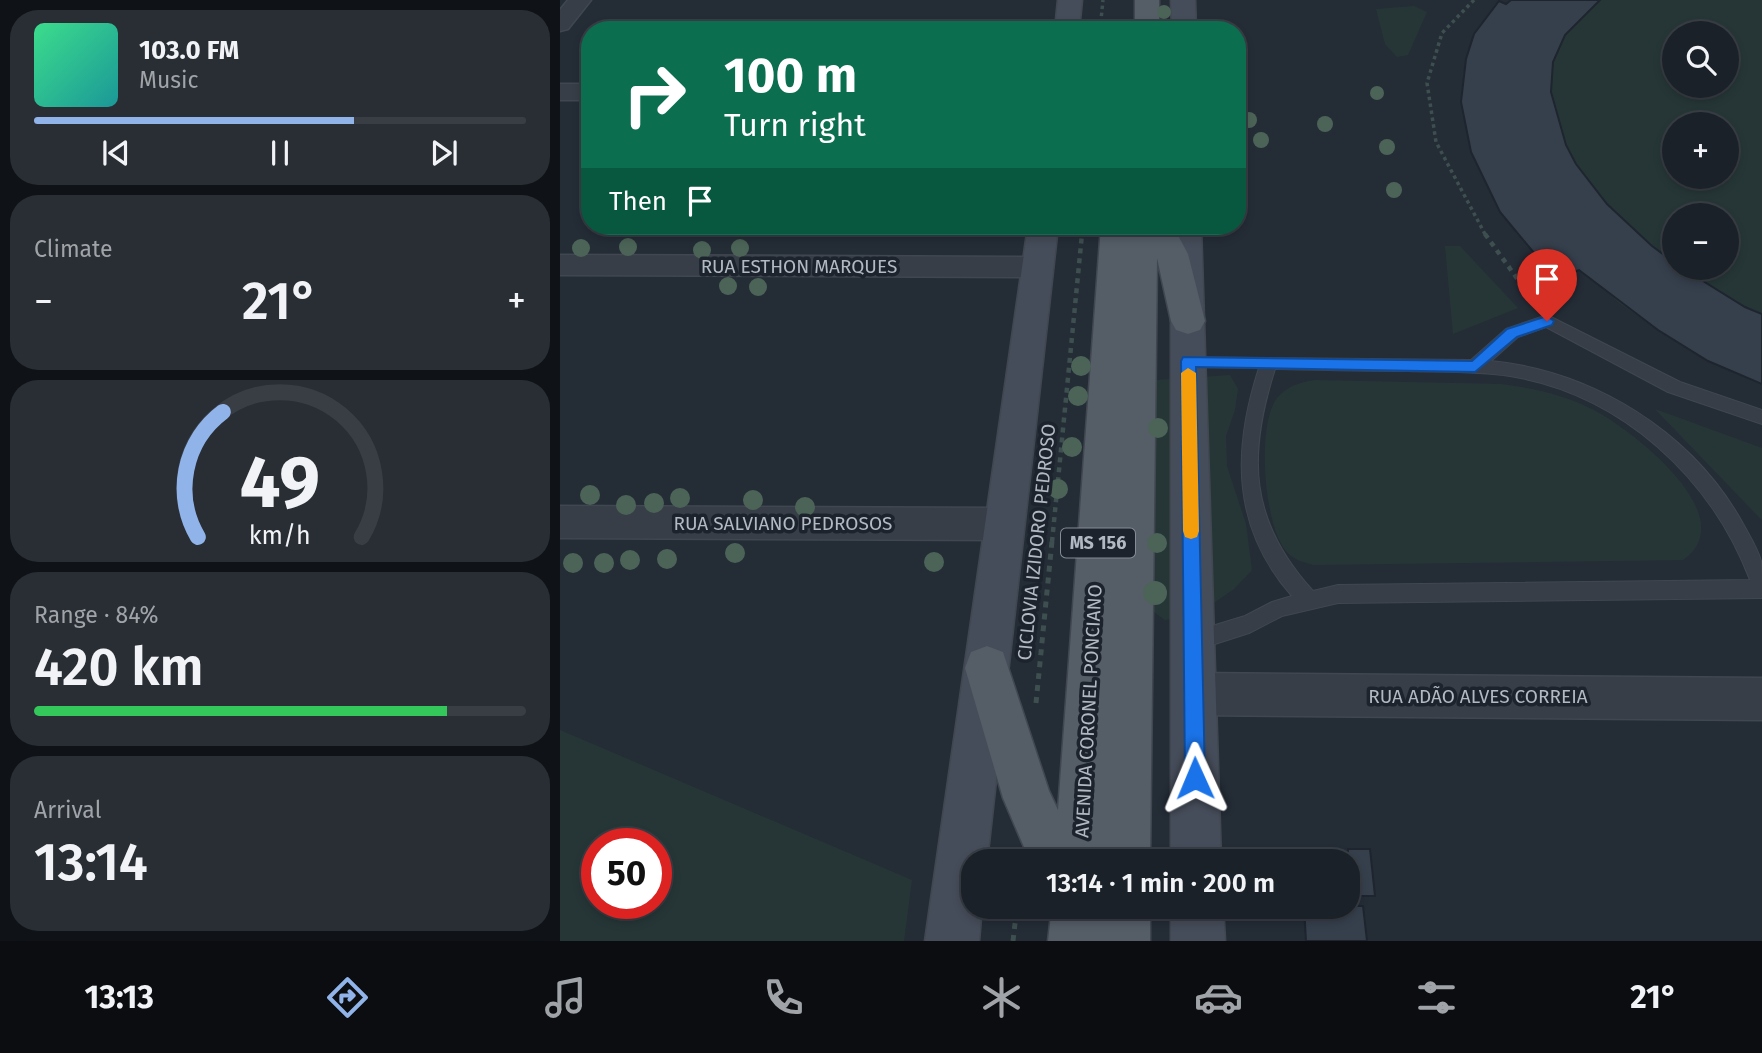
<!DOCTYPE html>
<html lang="en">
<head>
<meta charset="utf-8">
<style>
	:root { --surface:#1b2128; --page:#282e34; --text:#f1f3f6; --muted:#a0a3a8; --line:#393e45; --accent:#90b3ea }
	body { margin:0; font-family:"Fira Sans",sans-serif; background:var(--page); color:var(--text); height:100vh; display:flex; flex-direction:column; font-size:26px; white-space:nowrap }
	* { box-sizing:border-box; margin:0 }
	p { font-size:23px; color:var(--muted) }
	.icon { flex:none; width:38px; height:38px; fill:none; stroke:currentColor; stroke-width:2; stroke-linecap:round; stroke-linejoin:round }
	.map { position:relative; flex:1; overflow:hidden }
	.details { display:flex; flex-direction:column; gap:10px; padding:10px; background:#0f1216; width:560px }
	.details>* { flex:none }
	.hud { position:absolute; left:21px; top:21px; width:665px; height:214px; border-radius:28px; box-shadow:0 4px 10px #0003,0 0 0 2px var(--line); background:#0b6e4f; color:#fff; overflow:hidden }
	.fabs { position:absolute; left:1102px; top:21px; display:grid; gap:14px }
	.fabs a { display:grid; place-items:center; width:77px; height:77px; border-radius:50%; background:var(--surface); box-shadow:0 4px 10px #0003,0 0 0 2px var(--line); font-size:35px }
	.speed { position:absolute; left:21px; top:828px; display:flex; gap:14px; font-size:35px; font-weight:700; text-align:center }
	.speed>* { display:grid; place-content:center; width:91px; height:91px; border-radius:50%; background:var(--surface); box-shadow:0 4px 10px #0003,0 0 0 2px var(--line); line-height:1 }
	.speed .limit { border:10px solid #d22; background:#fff; color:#111 }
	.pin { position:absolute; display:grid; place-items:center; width:60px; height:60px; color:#fff; margin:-72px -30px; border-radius:50% 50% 50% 0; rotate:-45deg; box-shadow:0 0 7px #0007 }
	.pin .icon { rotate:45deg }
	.me { position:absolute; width:77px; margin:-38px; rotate:359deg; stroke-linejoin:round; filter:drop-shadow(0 0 5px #0008) }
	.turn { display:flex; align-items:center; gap:24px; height:147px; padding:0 28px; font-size:32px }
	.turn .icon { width:91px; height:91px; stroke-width:2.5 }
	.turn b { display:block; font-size:49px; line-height:60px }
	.then { display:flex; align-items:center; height:66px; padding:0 28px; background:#0003; gap:14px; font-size:26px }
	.big { font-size:52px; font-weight:600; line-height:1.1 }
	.details .card { flex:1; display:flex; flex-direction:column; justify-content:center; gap:10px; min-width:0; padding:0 24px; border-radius:28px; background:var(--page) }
	.details .dial { align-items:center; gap:0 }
	.dial svg { height:182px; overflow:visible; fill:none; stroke:var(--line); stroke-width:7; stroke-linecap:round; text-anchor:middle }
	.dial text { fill:var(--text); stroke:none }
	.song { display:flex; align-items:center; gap:21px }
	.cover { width:84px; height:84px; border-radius:10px; background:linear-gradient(135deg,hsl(150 70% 55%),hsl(180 70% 35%)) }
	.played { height:7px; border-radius:4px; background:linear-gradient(90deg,var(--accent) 65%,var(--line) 65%) }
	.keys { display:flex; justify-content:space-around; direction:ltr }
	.heat { display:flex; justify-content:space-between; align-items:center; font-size:38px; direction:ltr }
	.charge { height:10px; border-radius:5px; background:linear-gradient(90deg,#34c759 84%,var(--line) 0) }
	.trip { position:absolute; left:401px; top:849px; width:399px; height:70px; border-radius:28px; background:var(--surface); box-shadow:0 4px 10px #0003,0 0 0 2px var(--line); font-weight:600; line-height:70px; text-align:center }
	.tab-bar { display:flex; height:112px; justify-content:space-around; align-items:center; background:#0b0d10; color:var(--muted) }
	.tab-bar .icon { width:49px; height:49px }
	.tab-bar .selected { color:var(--accent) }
	.tab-bar b { font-size:32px; color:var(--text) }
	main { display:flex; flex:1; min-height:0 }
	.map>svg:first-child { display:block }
	.green { fill:#263637; fill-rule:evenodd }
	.building { fill:#36404d; stroke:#1e252e; stroke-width:2 }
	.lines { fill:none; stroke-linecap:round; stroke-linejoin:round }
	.service-casing { stroke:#404750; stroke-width:2 }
	.minor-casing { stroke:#404750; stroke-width:3 }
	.tertiary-casing { stroke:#404750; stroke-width:3 }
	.secondary-casing { stroke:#404750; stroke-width:3 }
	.primary-casing { stroke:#404750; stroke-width:3 }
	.path-far2 { stroke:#3e4f50; stroke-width:3.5; stroke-dasharray:3.5 3.5; stroke-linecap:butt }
	.path-far1 { stroke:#3e4f50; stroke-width:4.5; stroke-dasharray:5 5; stroke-linecap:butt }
	.path { stroke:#3e4f50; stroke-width:5; stroke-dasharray:6 6; stroke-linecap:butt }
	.service { fill:#373e47; fill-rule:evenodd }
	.minor { fill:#373e47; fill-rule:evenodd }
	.tertiary { fill:#373e47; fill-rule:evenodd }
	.secondary { fill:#464d5a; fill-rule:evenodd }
	.primary { fill:#555d67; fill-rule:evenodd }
	.tree { fill:#4c6458 }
	.route { fill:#1a73e8; stroke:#114b97; stroke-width:2 }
	.slow { fill:#f59e0b }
	.labels { text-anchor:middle; stroke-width:7; stroke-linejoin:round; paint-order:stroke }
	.shield { fill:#1c232c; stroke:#858c96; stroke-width:2 }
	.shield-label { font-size:18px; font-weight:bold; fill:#b2b9c3 }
	.street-label { font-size:19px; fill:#b2b9c3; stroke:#1c232c }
</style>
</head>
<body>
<main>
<section class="details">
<div class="card">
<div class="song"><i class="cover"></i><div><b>103.0 FM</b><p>Music</p></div></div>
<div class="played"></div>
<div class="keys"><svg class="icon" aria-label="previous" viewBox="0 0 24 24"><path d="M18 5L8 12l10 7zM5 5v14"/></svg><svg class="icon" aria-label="pause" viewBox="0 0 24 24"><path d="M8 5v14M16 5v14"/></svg><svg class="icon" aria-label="next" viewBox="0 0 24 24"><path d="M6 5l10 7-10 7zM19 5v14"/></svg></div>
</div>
<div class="card"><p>Climate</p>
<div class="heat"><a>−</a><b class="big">21°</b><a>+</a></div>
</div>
<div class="card dial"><svg viewBox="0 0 100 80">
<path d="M14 69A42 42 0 1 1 86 69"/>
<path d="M14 69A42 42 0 0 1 25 14" stroke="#90b3ea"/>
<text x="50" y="56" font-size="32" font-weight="700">49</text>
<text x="50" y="72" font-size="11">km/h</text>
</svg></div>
<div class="card"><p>Range · 84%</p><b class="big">420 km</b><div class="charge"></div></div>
<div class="card"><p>Arrival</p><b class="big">13:14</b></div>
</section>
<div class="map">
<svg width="1202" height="941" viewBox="0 0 1202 941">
	<rect width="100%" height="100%" fill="#242c36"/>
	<!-- green -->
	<g class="green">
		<path d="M951 0H1202V383L1148 361 1098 330 1059 303 996 247ZM1115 33H1167V86H1115ZM1115 124H1167V177H1115ZM1115 215H1167V268H1115Z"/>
		<polygon points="854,6 867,12 848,55 837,57 825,44 816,9"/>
		<polygon points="885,246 900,246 958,308 893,334"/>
		<polygon points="670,375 678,389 675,410 666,436 667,466 686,524 692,570 674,589 638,614 605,620 594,612 596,380"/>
		<path d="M755 380 941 384C973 388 1005 395 1034 410 1072 430 1185 517 1123 560L754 565C743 562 733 560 726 551 704 525 696 426 717 398 727 386 741 382 755 380Z"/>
		<polygon points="1095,409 1202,448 1202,520 1194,512"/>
		<path d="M0 730 352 880 344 941H0ZM37 844H96V903H37Z"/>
	</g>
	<!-- building -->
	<g class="building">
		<polygon points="951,0 1040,0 1005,35 993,62 991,92 1006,145 1016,164 1047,204 1092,246 1115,263 1115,268 1122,268 1185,307 1202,314 1202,384 1148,361 1098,330 1019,270 995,278 940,212 911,152 901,102 906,59 914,34 939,1 946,4"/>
		<polygon points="788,849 810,849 815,896 788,896"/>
		<polygon points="744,906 803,906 807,941 746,941"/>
	</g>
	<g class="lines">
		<defs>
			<path id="service" d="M987 315 1120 382 1202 410V424L1108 392 986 327 958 337 931 361C1033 371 1132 432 1182 522 1189 535 1197 547 1201 561 1202 572 1202 586 1202 598L778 603 722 616 689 633 633 651 626 648 623 641 626 634 685 616 712 602 732 596C672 528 672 451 699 368L628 367 622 365 620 361 622 357 911 360 946 329ZM715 369C760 370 804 371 848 371 882 372 916 371 950 376 1061 394 1151 477 1190 580L778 585 753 591C689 521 687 456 715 369Z"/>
			<g id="minor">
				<polygon points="8,0 31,0 8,29 0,31 0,10"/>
				<polygon points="0,255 477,257 487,260 492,267 487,274 477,277 0,275"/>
				<polygon points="0,506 446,508 459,513 464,524 459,535 446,540 0,538"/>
				<polygon points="633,673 1202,678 1202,720 633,715 618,709 612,694 618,679"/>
			</g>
			<rect id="tertiary" x="0" y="84" width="30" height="16"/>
			<g id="secondary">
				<polygon points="498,0 522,0 519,30 495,30"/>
				<polygon points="611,0 635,0 636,30 612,30"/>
				<polygon points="468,226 498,226 427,861 413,861 413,906 422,906 419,941 365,941"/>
				<polygon points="611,226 641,226 661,861 611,861"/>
				<polygon points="611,906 663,906 665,941 611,941"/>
			</g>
			<g id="primary">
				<rect x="575" y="0" width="24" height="30"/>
				<polygon points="541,226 613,226 628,254 645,321 640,330 628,334 616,330 611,321 597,258 590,861 470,861 443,798 405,668 411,652 427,646 443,652 489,791 498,810"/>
				<polygon points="492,906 590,906 590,941 488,941"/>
			</g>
		</defs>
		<!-- service casing -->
		<use href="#service" class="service-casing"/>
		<!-- minor casing -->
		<use href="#minor" class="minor-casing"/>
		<!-- tertiary casing -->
		<use href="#tertiary" class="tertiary-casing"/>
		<!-- secondary casing -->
		<use href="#secondary" class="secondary-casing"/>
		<!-- primary casing -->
		<use href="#primary" class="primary-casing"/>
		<!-- path-far2 -->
		<g class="path-far2">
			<polyline points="914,0 882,33 867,83 876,142 926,236"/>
			<polyline points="540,30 543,0"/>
			<polyline points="522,236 523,226"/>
		</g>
		<!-- path-far1 -->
		<g class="path-far1">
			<polyline points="925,234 977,306"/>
			<polyline points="492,542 522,234"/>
		</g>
		<!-- path -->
		<g class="path">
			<polyline points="476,703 492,541"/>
			<polyline points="453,941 457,906"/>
		</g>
		<!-- service -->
		<use href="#service" class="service"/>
		<!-- minor -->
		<use href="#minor" class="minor"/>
		<!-- tertiary -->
		<use href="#tertiary" class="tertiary"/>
		<!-- secondary -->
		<use href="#secondary" class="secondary"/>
		<!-- primary -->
		<use href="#primary" class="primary"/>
	</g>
	<!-- trees -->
	<g class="tree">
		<circle cx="604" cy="12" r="7"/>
		<circle cx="817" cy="93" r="7"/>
		<circle cx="689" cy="120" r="8"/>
		<circle cx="765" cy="124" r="8"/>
		<circle cx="701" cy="140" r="8"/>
		<circle cx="827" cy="147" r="8"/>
		<circle cx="834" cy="190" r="8"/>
		<circle cx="68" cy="247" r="9"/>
		<circle cx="21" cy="248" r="9"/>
		<circle cx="180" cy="248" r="9"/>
		<circle cx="142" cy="250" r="9"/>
		<circle cx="168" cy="286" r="9"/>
		<circle cx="198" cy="287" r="9"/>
		<circle cx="521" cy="366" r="10"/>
		<circle cx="518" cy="396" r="10"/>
		<circle cx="598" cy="428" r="10"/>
		<circle cx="512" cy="447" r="10"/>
		<circle cx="498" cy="489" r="10"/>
		<circle cx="30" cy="495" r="10"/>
		<circle cx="120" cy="498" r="10"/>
		<circle cx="193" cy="500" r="10"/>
		<circle cx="94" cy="503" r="10"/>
		<circle cx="66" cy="505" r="10"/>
		<circle cx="245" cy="507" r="10"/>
		<circle cx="597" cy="543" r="10"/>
		<circle cx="175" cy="553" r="10"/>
		<circle cx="107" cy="559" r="10"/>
		<circle cx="70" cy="560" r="10"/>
		<circle cx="374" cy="562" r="10"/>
		<circle cx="13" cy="563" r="10"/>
		<circle cx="44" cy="563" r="10"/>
		<circle cx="595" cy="593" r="12"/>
	</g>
	<!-- route -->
	<polygon class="route" points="987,316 994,321 992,325 957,337 915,372 636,367 645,778 642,785 635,788 628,785 625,778 621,361 623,357 912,361 947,329"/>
	<!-- slow -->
	<polygon class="slow" points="628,368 636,373 639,531 637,537 631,539 625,537 623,531 621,373"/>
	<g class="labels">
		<!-- shield labels -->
		<rect class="shield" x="501" y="528.5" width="74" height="29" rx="5"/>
		<g class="shield-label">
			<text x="538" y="549">MS 156</text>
		</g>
		<!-- street labels -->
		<g class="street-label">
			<text x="239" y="273">RUA ESTHON MARQUES</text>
			<text x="223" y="530">RUA SALVIANO PEDROSOS</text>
			<text transform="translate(476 542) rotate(-84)" y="7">CICLOVIA IZIDORO PEDROSO</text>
			<text x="918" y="703">RUA ADÃO ALVES CORREIA</text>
			<text transform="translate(528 711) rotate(-87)" y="7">AVENIDA CORONEL PONCIANO</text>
		</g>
	</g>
</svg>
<div class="fabs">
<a><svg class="icon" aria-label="search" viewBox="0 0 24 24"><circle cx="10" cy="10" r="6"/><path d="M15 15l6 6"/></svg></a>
<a>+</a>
<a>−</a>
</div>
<div class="speed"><div class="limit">50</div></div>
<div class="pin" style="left:987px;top:321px;background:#d93025"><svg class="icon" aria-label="arrive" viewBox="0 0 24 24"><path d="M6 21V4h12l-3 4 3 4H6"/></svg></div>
<svg class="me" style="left:635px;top:778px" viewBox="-20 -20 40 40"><path d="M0-17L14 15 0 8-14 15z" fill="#1a73e8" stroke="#fff" stroke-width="4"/></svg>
<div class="trip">13:14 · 1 min · 200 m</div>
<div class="hud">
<div class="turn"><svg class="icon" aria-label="right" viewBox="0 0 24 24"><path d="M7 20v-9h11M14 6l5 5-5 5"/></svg><div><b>100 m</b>Turn right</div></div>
<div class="then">Then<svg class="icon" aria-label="arrive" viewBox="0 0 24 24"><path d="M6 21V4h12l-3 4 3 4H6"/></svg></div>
</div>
</div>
</main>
<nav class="tab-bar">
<b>13:13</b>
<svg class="icon selected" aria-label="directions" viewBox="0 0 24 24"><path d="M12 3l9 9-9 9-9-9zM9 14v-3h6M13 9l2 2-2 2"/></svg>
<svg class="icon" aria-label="music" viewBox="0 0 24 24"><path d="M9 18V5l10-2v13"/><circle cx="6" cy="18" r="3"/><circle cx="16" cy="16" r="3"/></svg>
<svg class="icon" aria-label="phone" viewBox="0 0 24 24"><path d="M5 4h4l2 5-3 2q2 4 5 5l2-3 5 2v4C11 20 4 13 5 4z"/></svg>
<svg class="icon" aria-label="climate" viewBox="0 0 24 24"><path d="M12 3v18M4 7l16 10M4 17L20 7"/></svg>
<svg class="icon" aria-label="car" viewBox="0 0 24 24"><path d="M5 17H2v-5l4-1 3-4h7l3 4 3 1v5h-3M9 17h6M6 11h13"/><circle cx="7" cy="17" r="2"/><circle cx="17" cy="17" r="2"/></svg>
<svg class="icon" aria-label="filters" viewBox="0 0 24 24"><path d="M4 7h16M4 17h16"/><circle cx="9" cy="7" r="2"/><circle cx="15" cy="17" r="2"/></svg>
<b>21°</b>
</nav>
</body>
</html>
